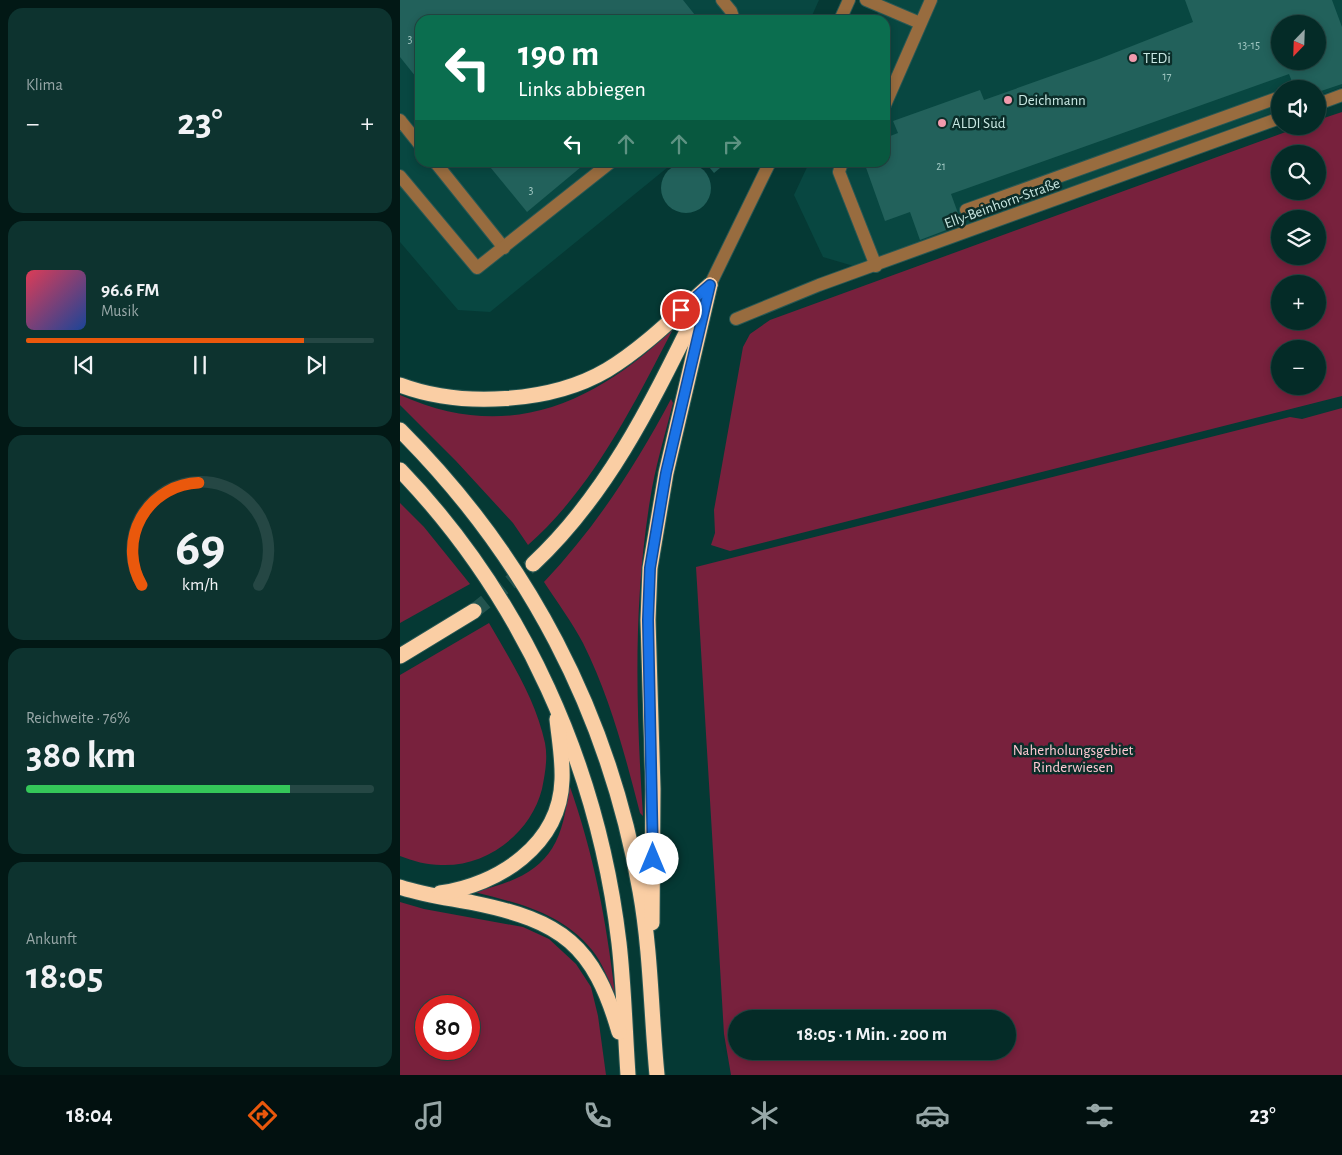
<!DOCTYPE html>
<html lang="de">
<head>
<meta charset="utf-8">
<style>
	:root { --surface:#042b27; --page:#0d332f; --text:#f1f3f6; --muted:#97a7a7; --line:#254744; --accent:#ea580c }
	body { margin:0; font-family:"Alegreya Sans",sans-serif; background:var(--page); color:var(--text); height:100vh; display:flex; flex-direction:column; font-size:19px; white-space:nowrap }
	* { box-sizing:border-box; margin:0 }
	p { font-size:16px; color:var(--muted) }
	.icon { flex:none; width:28px; height:28px; fill:none; stroke:currentColor; stroke-width:2; stroke-linecap:round; stroke-linejoin:round }
	.map { position:relative; flex:1; overflow:hidden }
	.sheet { display:flex; flex-direction:column; gap:8px; padding:8px; background:#021815; width:400px }
	.sheet>* { flex:none }
	.hud { position:absolute; left:15px; top:15px; width:475px; height:152px; border-radius:15px; box-shadow:0 2px 8px #0003,0 0 0 1px var(--line); background:#0b6e4f; color:#fff; overflow:hidden }
	.needle { width:32px; rotate:203deg }
	.buttons { position:absolute; left:871px; top:15px; display:grid; gap:10px }
	.buttons a { display:grid; place-items:center; width:55px; height:55px; border-radius:50%; background:var(--surface); box-shadow:0 2px 8px #0003,0 0 0 1px var(--line); font-size:25px }
	.speed { position:absolute; left:15px; top:995px; display:flex; gap:10px; font-size:25px; font-weight:700; text-align:center }
	.speed>* { display:grid; place-content:center; width:65px; height:65px; border-radius:50%; background:var(--surface); box-shadow:0 2px 8px #0003,0 0 0 1px var(--line); line-height:1 }
	.speed .limit { border:8px solid #d22; background:#fff; color:#111 }
	.pin { position:absolute; display:grid; place-items:center; width:42px; height:42px; color:#fff; margin:-21px; border:2px solid #fff; border-radius:50%; box-shadow:0 1px 5px #0007 }
	.me { position:absolute; width:55px; margin:-28px; rotate:0deg; stroke-linejoin:round; filter:drop-shadow(0 0 4px #0008) }
	.turn { display:flex; align-items:center; gap:18px; height:105px; padding:0 20px; font-size:22px }
	.turn .icon { width:65px; height:65px; stroke-width:2.5 }
	.turn b { display:block; font-size:35px; line-height:42px }
	.lanes { display:flex; align-items:center; height:48px; padding:0 20px; background:#0003; justify-content:center; gap:25px; direction:ltr }
	.lanes .off { opacity:.35 }
	.big { font-size:38px; font-weight:700; line-height:1.1 }
	.sheet .card { flex:1; display:flex; flex-direction:column; justify-content:center; gap:8px; min-width:0; padding:0 18px; border-radius:15px; background:var(--page) }
	.sheet .dial { align-items:center; gap:0 }
	.dial svg { height:130px; overflow:visible; fill:none; stroke:var(--line); stroke-width:7; stroke-linecap:round; text-anchor:middle }
	.dial text { fill:var(--text); stroke:none }
	.song { display:flex; align-items:center; gap:15px }
	.cover { width:60px; height:60px; border-radius:8px; background:linear-gradient(135deg,hsl(350 70% 55%),hsl(220 70% 35%)) }
	.played { height:5px; border-radius:2px; background:linear-gradient(90deg,var(--accent) 80%,var(--line) 80%) }
	.keys { display:flex; justify-content:space-around; direction:ltr }
	.heat { display:flex; justify-content:space-between; align-items:center; font-size:28px; direction:ltr }
	.charge { height:8px; border-radius:4px; background:linear-gradient(90deg,#34c759 76%,var(--line) 0) }
	.trip { position:absolute; left:328px; top:1010px; width:288px; height:50px; border-radius:25px; background:var(--surface); box-shadow:0 2px 8px #0003,0 0 0 1px var(--line); font-weight:700; line-height:50px; text-align:center }
	.menu { display:flex; height:80px; justify-content:space-around; align-items:center; background:#021110; color:var(--muted) }
	.menu .icon { width:35px; height:35px }
	.menu .active { color:var(--accent) }
	.menu b { font-size:22px; color:var(--text) }
	main { display:flex; flex:1; min-height:0 }
	.map>svg:first-child { display:block }
	.built { fill:#084741; fill-rule:evenodd }
	.green { fill:#78213d; fill-rule:evenodd }
	.building { fill:#22615b; fill-rule:evenodd }
	.lines { fill:none; stroke-linecap:round; stroke-linejoin:round }
	.highway-tunnel { stroke:#22534e; stroke-width:15; stroke-dasharray:15 8; stroke-linecap:butt }
	.minor-casing { stroke:#285854; stroke-width:14 }
	.highway-casing { stroke:#285854; stroke-width:17 }
	.minor { stroke:#986c3f; stroke-width:12 }
	.highway { stroke:#facea4; stroke-width:15 }
	.route-casing { stroke:#114b97; stroke-width:12 }
	.route { stroke:#1a73e8; stroke-width:9 }
	.poi-dot { fill:#f29aad; stroke:#0b2d29; stroke-width:2 }
	.labels { text-anchor:middle; stroke-width:5; stroke-linejoin:round; paint-order:stroke }
	.number-label { font-size:12px; fill:#9fc6c1 }
	.poi-label { font-size:15px; fill:#c9e8e3; stroke:#0b2d29; text-anchor:start }
	.street-label { font-size:15px; fill:#c9e8e3; stroke:#0b2d29 }
	.park-label { font-size:15px; fill:#fec9d3; stroke:#0b2d29 }
</style>
</head>
<body>
<main>
<section class="sheet">
<div class="card"><p>Klima</p>
<div class="heat"><a>−</a><b class="big">23°</b><a>+</a></div>
</div>
<div class="card">
<div class="song"><i class="cover"></i><div><b>96.6 FM</b><p>Musik</p></div></div>
<div class="played"></div>
<div class="keys"><svg class="icon" aria-label="previous" viewBox="0 0 24 24"><path d="M18 5L8 12l10 7zM5 5v14"/></svg><svg class="icon" aria-label="pause" viewBox="0 0 24 24"><path d="M8 5v14M16 5v14"/></svg><svg class="icon" aria-label="next" viewBox="0 0 24 24"><path d="M6 5l10 7-10 7zM19 5v14"/></svg></div>
</div>
<div class="card dial"><svg viewBox="0 0 100 80">
<path d="M14 69A42 42 0 1 1 86 69"/>
<path d="M14 69A42 42 0 0 1 49 6" stroke="#ea580c"/>
<text x="50" y="56" font-size="32" font-weight="700">69</text>
<text x="50" y="72" font-size="11">km/h</text>
</svg></div>
<div class="card"><p>Reichweite · 76%</p><b class="big">380 km</b><div class="charge"></div></div>
<div class="card"><p>Ankunft</p><b class="big">18:05</b></div>
</section>
<div class="map">
<svg width="942" height="1075" viewBox="0 0 942 1075">
	<rect width="100%" height="100%" fill="#053934"/>
	<!-- built -->
	<g class="built">
		<polygon points="0,0 419,0 410,20 20,20 20,162 273,163 90,312 58,310 0,242"/>
		<path d="M484 0H942V87L918 96V89H880V110L457 267 423 257 394 195 409 163 485 162V20H475ZM880 24H918V61H880Z"/>
	</g>
	<!-- green -->
	<g class="green">
		<path d="M942 112V396L330 551 311 545 315 533 314 510 343 347 350 334 370 320 902 126H918V120ZM880 154H918V191H880ZM880 219H918V256H880ZM880 284H918V321H880ZM880 349H918V386H880Z"/>
		<path d="M273 329C234 404 193 488 128 545L113 523 56 461 0 405V395C107 443 193 405 273 329Z"/>
		<path d="M271 399 273 403C265 435 255 467 250 500 233 605 236 710 243 816L240 813C225 755 210 697 183 643 172 622 157 602 144 582 196 527 236 465 271 399Z"/>
		<path d="M942 408V1075H331L324 1034 296 567 890 417 902 419ZM336 1019H606V1051H336Z"/>
		<polygon points="0,503 24,527 70,584 0,623"/>
		<path d="M89 623C111 661 136 700 145 743 148 758 145 774 142 789 131 833 87 867 41 865 27 865 13 861 0 856V675Z"/>
		<path d="M169 784C194 855 206 919 215 994 208 979 202 962 192 950 162 913 118 903 74 892 142 876 163 854 169 784Z"/>
		<path d="M0 902 24 909 123 927 149 939 176 964 191 987 198 1016 206 1075H0ZM69 1006V1049H26V1006Z"/>
	</g>
	<!-- building -->
	<g class="building">
		<polygon points="0,0 283,0 299,20 20,20 20,82 0,57"/>
		<path d="M785 0H932L942 27V84L918 92V89H895L889 74 551 194 562 224 520 240 510 212 485 221 464 162H485V138L498 133 493 121 580 90 584 100 699 59 793 22ZM880 24H918V61H880Z"/>
		<polygon points="86,162 187,162 127,212"/>
		<polygon points="305,162 327,162 314,173"/>
		<circle cx="286" cy="188" r="25"/>
	</g>
	<g class="lines">
		<!-- highway-tunnel -->
		<polyline class="highway-tunnel" points="74,611 133,564"/>
		<defs>
			<g id="minor">
				<polyline points="322,0 331,11 334,20"/>
				<polyline points="466,0 520,23"/>
				<polyline points="440,20 449,0"/>
				<polyline points="918,104 942,95"/>
				<polyline points="485,105 531,0"/>
				<polyline points="0,120 20,145"/>
				<polyline points="35,162 104,248"/>
				<polyline points="442,162 439,172 476,266"/>
				<polyline points="0,176 77,268 211,162"/>
				<polyline points="566,210 880,97"/>
				<polyline points="310,285 370,162"/>
				<polyline points="336,319 419,285 880,118"/>
			</g>
			<g id="highway">
				<path d="M0 385C61 408 151 403 207 370 245 347 277 314 310 285"/>
				<path d="M0 430C127 557 209 713 240 891 251 952 251 1013 257 1075"/>
				<path d="M0 470C123 598 198 766 219 943 224 987 225 1031 228 1075"/>
				<path d="M133 564C209 493 253 400 298 309"/>
				<polyline points="0,656 74,611"/>
				<path d="M0 887C24 895 49 898 74 903 162 921 194 945 219 1032"/>
				<path d="M40 893C98 885 160 845 162 780 163 760 159 739 157 719"/>
				<polyline points="252,923 253,789 248,620 250,568 266,473 310,285"/>
			</g>
		</defs>
		<!-- minor casing -->
		<use href="#minor" class="minor-casing"/>
		<!-- highway casing -->
		<use href="#highway" class="highway-casing"/>
		<!-- minor -->
		<use href="#minor" class="minor"/>
		<!-- highway -->
		<use href="#highway" class="highway"/>
	</g>
	<g class="lines">
		<defs>
			<polyline id="route" points="253,859 248,620 250,568 266,473 310,285 281,310"/>
		</defs>
		<!-- route casing -->
		<use href="#route" class="route-casing"/>
		<!-- route -->
		<use href="#route" class="route"/>
	</g>
	<!-- markers -->
	<g class="poi-dot">
		<circle cx="733" cy="58" r="5"/>
		<circle cx="608" cy="100" r="5"/>
		<circle cx="542" cy="123" r="5"/>
	</g>
	<g class="labels">
		<!-- number labels -->
		<g class="number-label">
			<text x="10" y="43">3</text>
			<text x="849" y="49">13-15</text>
			<text x="767" y="80">17</text>
			<text x="541" y="170">21</text>
			<text x="131" y="194">3</text>
		</g>
		<!-- poi labels -->
		<g class="poi-label">
			<text x="743" y="63">TEDi</text>
			<text x="618" y="105">Deichmann</text>
			<text x="552" y="128">ALDI Süd</text>
		</g>
		<!-- street labels -->
		<g class="street-label">
			<text transform="translate(602 203) rotate(-20)" y="5">Elly-Beinhorn-Straße</text>
		</g>
		<!-- park labels -->
		<g class="park-label">
			<text x="673" y="755">Naherholungsgebiet<tspan x="673" dy="17">Rinderwiesen</tspan></text>
		</g>
	</g>
</svg>
<div class="buttons">
<a><svg class="needle" viewBox="-14 -14 28 28"><path d="M0-13l5 13h-10z" fill="#e53935"/><path d="M0 13l5-13h-10z" fill="#97a7a7"/></svg></a>
<a><svg class="icon" aria-label="sound" viewBox="0 0 24 24"><path d="M4 9h4l5-4v14l-5-4H4zM17 9q2 3 0 6"/></svg></a>
<a><svg class="icon" aria-label="search" viewBox="0 0 24 24"><circle cx="10" cy="10" r="6"/><path d="M15 15l6 6"/></svg></a>
<a><svg class="icon" aria-label="layers" viewBox="0 0 24 24"><path d="M12 4l9 5-9 5-9-5zM3 14l9 5 9-5"/></svg></a>
<a>+</a>
<a>−</a>
</div>
<div class="speed"><div class="limit">80</div></div>
<div class="pin" style="left:281px;top:310px;background:#d93025"><svg class="icon" aria-label="arrive" viewBox="0 0 24 24"><path d="M6 21V4h12l-3 4 3 4H6"/></svg></div>
<svg class="me" style="left:253px;top:859px" viewBox="-20 -20 40 40"><circle r="19" fill="#fff"/><path d="M0-13L10 11 0 6-10 11z" fill="#1a73e8"/></svg>
<div class="trip">18:05 · 1 Min. · 200 m</div>
<div class="hud">
<div class="turn"><svg class="icon" aria-label="left" viewBox="0 0 24 24"><path d="M17 20v-9H6M10 6l-5 5 5 5"/></svg><div><b>190 m</b>Links abbiegen</div></div>
<div class="lanes"><svg class="icon" aria-label="left" viewBox="0 0 24 24"><path d="M17 20v-9H6M10 6l-5 5 5 5"/></svg><svg class="icon off" aria-label="ahead" viewBox="0 0 24 24"><path d="M12 20V5M6 11l6-6 6 6"/></svg><svg class="icon off" aria-label="ahead" viewBox="0 0 24 24"><path d="M12 20V5M6 11l6-6 6 6"/></svg><svg class="icon off" aria-label="right" viewBox="0 0 24 24"><path d="M7 20v-9h11M14 6l5 5-5 5"/></svg></div>
</div>
</div>
</main>
<nav class="menu">
<b>18:04</b>
<svg class="icon active" aria-label="directions" viewBox="0 0 24 24"><path d="M12 3l9 9-9 9-9-9zM9 14v-3h6M13 9l2 2-2 2"/></svg>
<svg class="icon" aria-label="music" viewBox="0 0 24 24"><path d="M9 18V5l10-2v13"/><circle cx="6" cy="18" r="3"/><circle cx="16" cy="16" r="3"/></svg>
<svg class="icon" aria-label="phone" viewBox="0 0 24 24"><path d="M5 4h4l2 5-3 2q2 4 5 5l2-3 5 2v4C11 20 4 13 5 4z"/></svg>
<svg class="icon" aria-label="climate" viewBox="0 0 24 24"><path d="M12 3v18M4 7l16 10M4 17L20 7"/></svg>
<svg class="icon" aria-label="car" viewBox="0 0 24 24"><path d="M5 17H2v-5l4-1 3-4h7l3 4 3 1v5h-3M9 17h6M6 11h13"/><circle cx="7" cy="17" r="2"/><circle cx="17" cy="17" r="2"/></svg>
<svg class="icon" aria-label="filters" viewBox="0 0 24 24"><path d="M4 7h16M4 17h16"/><circle cx="9" cy="7" r="2"/><circle cx="15" cy="17" r="2"/></svg>
<b>23°</b>
</nav>
</body>
</html>
